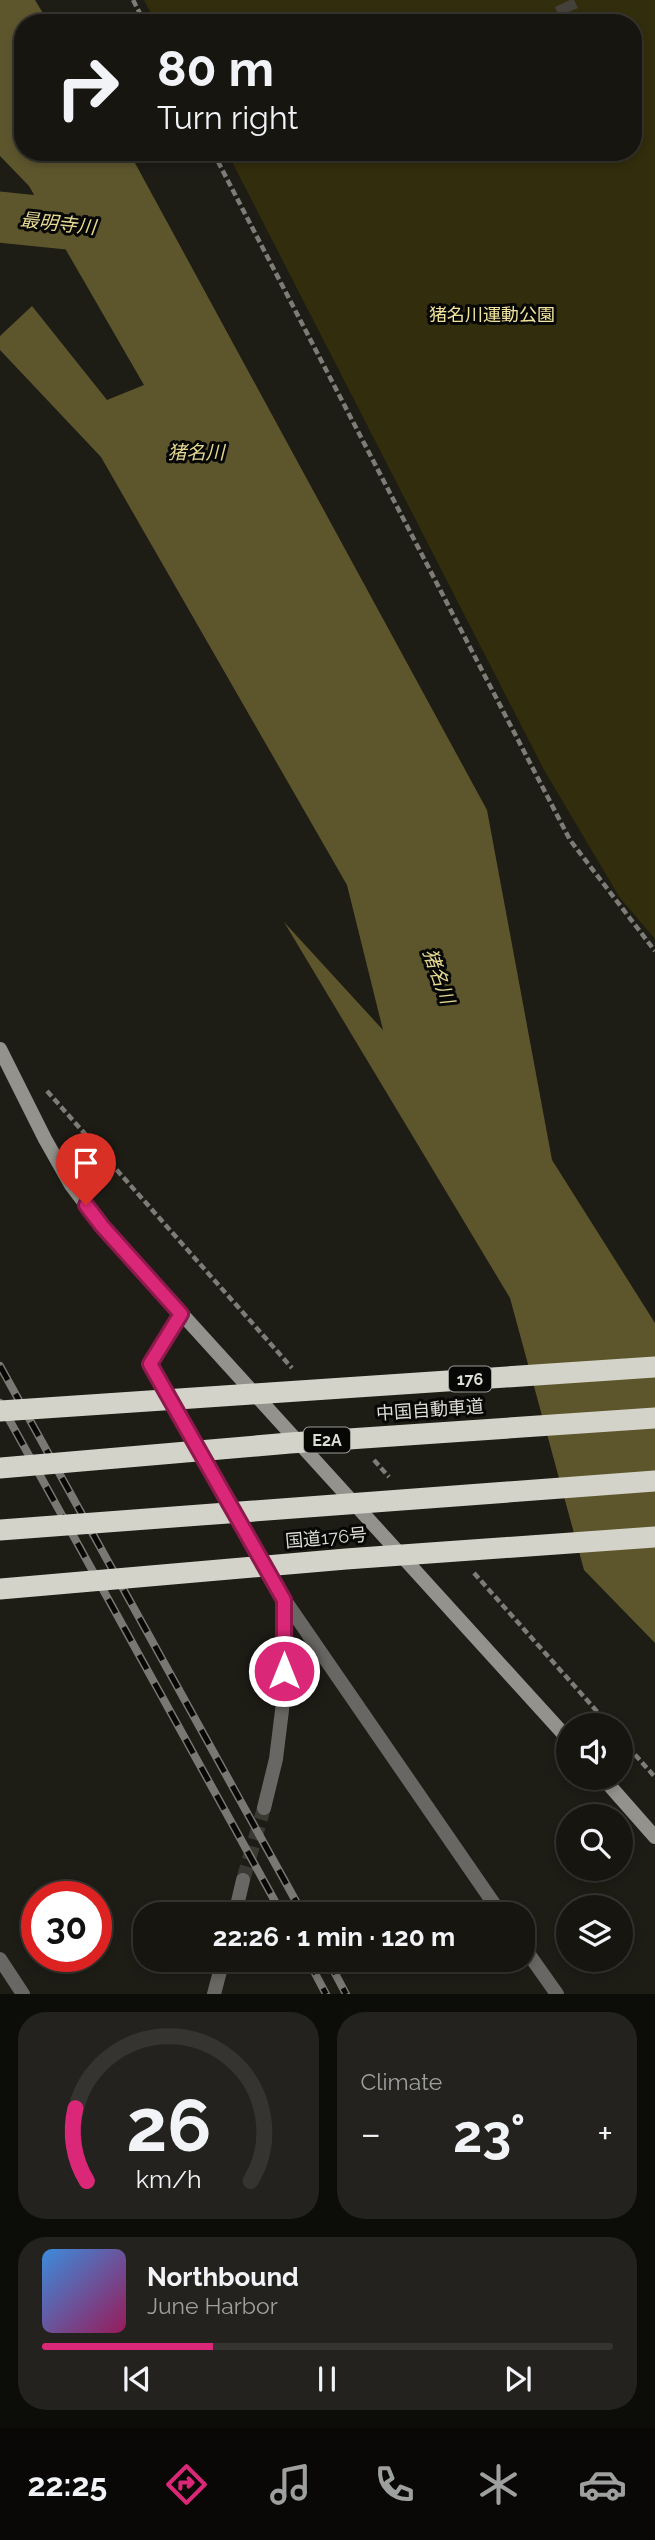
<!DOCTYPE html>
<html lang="en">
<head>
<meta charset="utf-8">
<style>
	:root { --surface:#161510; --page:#23221e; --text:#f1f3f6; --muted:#9e9f9f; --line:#353430; --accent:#db2777 }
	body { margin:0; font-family:Raleway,"Noto Sans JP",sans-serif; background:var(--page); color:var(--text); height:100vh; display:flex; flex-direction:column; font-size:26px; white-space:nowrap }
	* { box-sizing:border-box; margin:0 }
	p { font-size:23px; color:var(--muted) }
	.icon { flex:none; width:38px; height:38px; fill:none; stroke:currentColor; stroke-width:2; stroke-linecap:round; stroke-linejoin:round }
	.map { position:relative; height:1994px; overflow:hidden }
	.sheet { display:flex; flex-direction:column; gap:18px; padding:18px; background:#0c0c09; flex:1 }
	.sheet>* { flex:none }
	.guide { position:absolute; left:14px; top:14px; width:628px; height:147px; border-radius:28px; box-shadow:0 4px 10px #0003,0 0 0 2px var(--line); background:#161510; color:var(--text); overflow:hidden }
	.buttons { position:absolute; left:556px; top:1713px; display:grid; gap:14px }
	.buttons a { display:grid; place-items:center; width:77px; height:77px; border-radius:50%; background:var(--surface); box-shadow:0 4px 10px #0003,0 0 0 2px var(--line); font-size:35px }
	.speed { position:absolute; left:21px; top:1881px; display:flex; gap:14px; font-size:35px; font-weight:700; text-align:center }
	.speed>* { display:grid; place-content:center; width:91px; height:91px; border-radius:50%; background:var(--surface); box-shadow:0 4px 10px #0003,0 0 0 2px var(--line); line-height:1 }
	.speed .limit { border:10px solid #d22; background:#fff; color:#111 }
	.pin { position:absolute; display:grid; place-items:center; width:60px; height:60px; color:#fff; margin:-72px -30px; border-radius:50% 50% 50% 0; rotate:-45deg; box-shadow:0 0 7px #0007 }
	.pin .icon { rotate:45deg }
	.me { position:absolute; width:77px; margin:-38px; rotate:0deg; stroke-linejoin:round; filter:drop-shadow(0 0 5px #0008) }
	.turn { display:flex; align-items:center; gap:24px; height:147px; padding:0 28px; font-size:32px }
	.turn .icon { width:91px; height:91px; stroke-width:2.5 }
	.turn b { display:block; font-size:49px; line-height:60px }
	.big { font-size:52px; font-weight:700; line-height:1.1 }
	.sheet .card { flex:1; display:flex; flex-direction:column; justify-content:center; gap:10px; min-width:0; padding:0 24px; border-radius:28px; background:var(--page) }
	.sheet .dial { align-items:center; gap:0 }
	.dial svg { height:182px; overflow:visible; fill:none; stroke:var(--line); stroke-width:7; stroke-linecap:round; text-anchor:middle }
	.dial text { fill:var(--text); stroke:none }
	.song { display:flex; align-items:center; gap:21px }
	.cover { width:84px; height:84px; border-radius:10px; background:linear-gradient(135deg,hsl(210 70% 55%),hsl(330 70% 35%)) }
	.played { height:7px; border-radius:4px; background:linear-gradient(90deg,var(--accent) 30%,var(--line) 30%) }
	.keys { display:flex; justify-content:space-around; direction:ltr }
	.heat { display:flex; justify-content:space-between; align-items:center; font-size:38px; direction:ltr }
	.sheet .tiles { flex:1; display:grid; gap:18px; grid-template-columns:1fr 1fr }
	.card:last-child { grid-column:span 2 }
	.trip { position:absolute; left:133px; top:1902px; width:402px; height:70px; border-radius:28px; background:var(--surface); box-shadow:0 4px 10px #0003,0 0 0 2px var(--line); font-weight:700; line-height:70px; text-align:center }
	.tab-bar { display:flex; height:112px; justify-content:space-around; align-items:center; background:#090806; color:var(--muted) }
	.tab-bar .icon { width:49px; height:49px }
	.tab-bar .active { color:var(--accent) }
	.tab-bar b { font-size:32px; color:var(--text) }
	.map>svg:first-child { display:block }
	.green { fill:#322d0c }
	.water { fill:#5d562d }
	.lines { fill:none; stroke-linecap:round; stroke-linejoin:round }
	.river { stroke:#5d562d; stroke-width:51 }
	.building { fill:#43413a }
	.street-tunnel { stroke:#3a3932; stroke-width:14; stroke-dasharray:14 7; stroke-linecap:butt }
	.path { stroke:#7d7c76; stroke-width:4.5; stroke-dasharray:7 3.5; stroke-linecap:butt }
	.street { stroke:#686763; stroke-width:14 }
	.secondary { stroke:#93928c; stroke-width:14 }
	.rail-casing { stroke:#797872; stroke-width:8 }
	.rail { stroke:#070705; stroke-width:5; stroke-dasharray:16; stroke-linecap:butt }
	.highway-bridge { stroke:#d4d3c9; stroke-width:21 }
	.route-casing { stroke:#8e194d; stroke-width:18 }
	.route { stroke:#db2777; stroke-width:12 }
	.labels { text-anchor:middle; stroke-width:6; stroke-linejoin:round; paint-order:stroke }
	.shield { fill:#070705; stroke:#9e9d99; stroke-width:2 }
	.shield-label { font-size:16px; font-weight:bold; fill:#deddd8 }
	.park-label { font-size:18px; fill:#efe39d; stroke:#070705 }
	.street-label { font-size:18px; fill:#deddd8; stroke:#070705 }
	.water-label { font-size:19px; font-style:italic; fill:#e4d893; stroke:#070705 }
</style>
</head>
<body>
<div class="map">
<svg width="655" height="1994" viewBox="0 0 655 1994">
	<rect width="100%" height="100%" fill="#1d1c15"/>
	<!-- green -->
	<polygon class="green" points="144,0 655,0 655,939 620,898 544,770 227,152 634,152 634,23 156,23"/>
	<!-- water -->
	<polygon class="water" points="0,0 35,0 49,23 23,23 23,152 129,152 487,810 552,1160 655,1323 655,1643 584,1570 510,1298 284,922 383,1030 347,885 101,457 0,350 0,336 32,306 107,400 144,385 29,186 0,156"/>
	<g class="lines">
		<!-- river -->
		<polyline class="river" points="0,217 116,229"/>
	</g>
	<!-- building -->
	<polygon class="building" points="570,0 574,0 578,8 559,16 555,7"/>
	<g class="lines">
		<!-- street-tunnel -->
		<polyline class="street-tunnel" points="243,1880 264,1808"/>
		<!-- path -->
		<g class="path">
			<polyline points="133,0 145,23"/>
			<polyline points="213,152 570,840 655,951"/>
			<polyline points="47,1091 292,1368"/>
			<polyline points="374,1460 389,1477"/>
			<polyline points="474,1573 610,1726"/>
			<polyline points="621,1739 655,1777"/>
		</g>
		<!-- street -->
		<g class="street">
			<polyline points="181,1314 150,1364 284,1599 501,1914"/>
			<polyline points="264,1808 276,1759 284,1694 284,1599"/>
			<polyline points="235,1914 243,1880"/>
			<polyline points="523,1946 557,1994"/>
			<polyline points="0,1959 23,1994"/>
			<polyline points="214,1994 223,1960"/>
		</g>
		<!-- secondary -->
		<g class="secondary">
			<polyline points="0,1049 45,1139 71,1185 102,1226 569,1740"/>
			<polyline points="603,1778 655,1837"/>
		</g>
		<defs>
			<g id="rail">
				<polyline points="0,1366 303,1914"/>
				<polyline points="0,1403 282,1914"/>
				<polyline points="308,1960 326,1994"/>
				<polyline points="328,1960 346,1994"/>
			</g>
		</defs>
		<!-- rail casing -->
		<use href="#rail" class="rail-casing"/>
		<!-- rail -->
		<use href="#rail" class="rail"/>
		<!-- highway-bridge -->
		<g class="highway-bridge">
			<polyline points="0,1411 655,1367"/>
			<polyline points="0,1468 290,1443 655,1418"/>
			<polyline points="0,1530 655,1481"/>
			<polyline points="0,1589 346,1559 655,1537"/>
		</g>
	</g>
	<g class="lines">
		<defs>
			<polyline id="route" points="86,1205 102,1226 181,1314 150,1364 284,1600 284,1671"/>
		</defs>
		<!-- route casing -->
		<use href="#route" class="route-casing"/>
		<!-- route -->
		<use href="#route" class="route"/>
	</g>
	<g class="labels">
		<!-- shield labels -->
		<g class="shield">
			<rect x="449" y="1366.5" width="42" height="25" rx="5"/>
			<rect x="304" y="1427.5" width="46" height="25" rx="5"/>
		</g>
		<g class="shield-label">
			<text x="470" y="1385">176</text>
			<text x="327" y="1446">E2A</text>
		</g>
		<!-- park labels -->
		<g class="park-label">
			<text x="492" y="321">猪名川運動公園</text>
		</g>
		<!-- street labels -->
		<g class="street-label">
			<text transform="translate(430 1410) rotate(-4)" y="6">中国自動車道</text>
			<text transform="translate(326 1538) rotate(-5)" y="6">国道176号</text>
		</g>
		<!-- water labels -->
		<g class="water-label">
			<text transform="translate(58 223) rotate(6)" y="7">最明寺川</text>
			<text x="196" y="459">猪名川</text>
			<text transform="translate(439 976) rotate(70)" y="7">猪名川</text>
		</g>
	</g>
</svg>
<div class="buttons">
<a><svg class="icon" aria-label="sound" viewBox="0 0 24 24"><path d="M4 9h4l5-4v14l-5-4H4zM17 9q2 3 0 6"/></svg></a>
<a><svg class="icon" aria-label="search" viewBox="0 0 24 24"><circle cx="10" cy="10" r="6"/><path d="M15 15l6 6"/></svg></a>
<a><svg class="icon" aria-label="layers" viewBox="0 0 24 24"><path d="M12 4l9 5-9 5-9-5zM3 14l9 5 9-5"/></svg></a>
</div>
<div class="speed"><div class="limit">30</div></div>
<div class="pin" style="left:86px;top:1205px;background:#d93025"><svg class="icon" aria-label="arrive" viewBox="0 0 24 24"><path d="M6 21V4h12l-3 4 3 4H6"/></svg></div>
<svg class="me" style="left:284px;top:1671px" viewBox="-20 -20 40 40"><circle r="17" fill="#db2777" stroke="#fff" stroke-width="3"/><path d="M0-11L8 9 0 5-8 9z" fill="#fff"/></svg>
<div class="trip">22:26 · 1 min · 120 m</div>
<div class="guide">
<div class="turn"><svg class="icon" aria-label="right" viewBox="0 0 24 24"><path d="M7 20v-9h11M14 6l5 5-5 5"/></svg><div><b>80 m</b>Turn right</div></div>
</div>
</div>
<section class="sheet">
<div class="tiles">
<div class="card dial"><svg viewBox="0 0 100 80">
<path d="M14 69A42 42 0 1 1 86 69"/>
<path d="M14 69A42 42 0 0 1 9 37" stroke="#db2777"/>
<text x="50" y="56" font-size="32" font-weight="700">26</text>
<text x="50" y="72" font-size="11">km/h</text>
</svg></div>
<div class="card"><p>Climate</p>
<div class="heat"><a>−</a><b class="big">23°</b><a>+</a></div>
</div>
<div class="card">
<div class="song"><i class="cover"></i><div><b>Northbound</b><p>June Harbor</p></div></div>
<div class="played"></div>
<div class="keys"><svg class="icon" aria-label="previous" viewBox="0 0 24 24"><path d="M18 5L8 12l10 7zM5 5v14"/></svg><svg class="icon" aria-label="pause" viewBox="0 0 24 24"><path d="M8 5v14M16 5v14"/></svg><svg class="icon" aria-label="next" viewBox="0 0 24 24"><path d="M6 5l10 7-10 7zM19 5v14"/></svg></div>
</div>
</div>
</section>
<nav class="tab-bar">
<b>22:25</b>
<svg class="icon active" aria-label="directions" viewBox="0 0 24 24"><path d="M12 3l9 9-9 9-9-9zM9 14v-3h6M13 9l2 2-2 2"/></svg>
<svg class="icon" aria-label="music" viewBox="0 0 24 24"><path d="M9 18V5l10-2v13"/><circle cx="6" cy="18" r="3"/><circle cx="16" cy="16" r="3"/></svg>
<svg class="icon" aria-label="phone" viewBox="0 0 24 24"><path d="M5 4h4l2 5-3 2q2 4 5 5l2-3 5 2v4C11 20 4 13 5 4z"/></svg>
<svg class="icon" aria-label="climate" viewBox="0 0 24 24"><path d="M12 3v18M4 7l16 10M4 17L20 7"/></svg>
<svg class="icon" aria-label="car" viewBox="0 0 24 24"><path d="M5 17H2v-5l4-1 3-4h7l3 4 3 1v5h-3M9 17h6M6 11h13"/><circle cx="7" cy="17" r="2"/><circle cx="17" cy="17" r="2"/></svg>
</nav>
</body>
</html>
